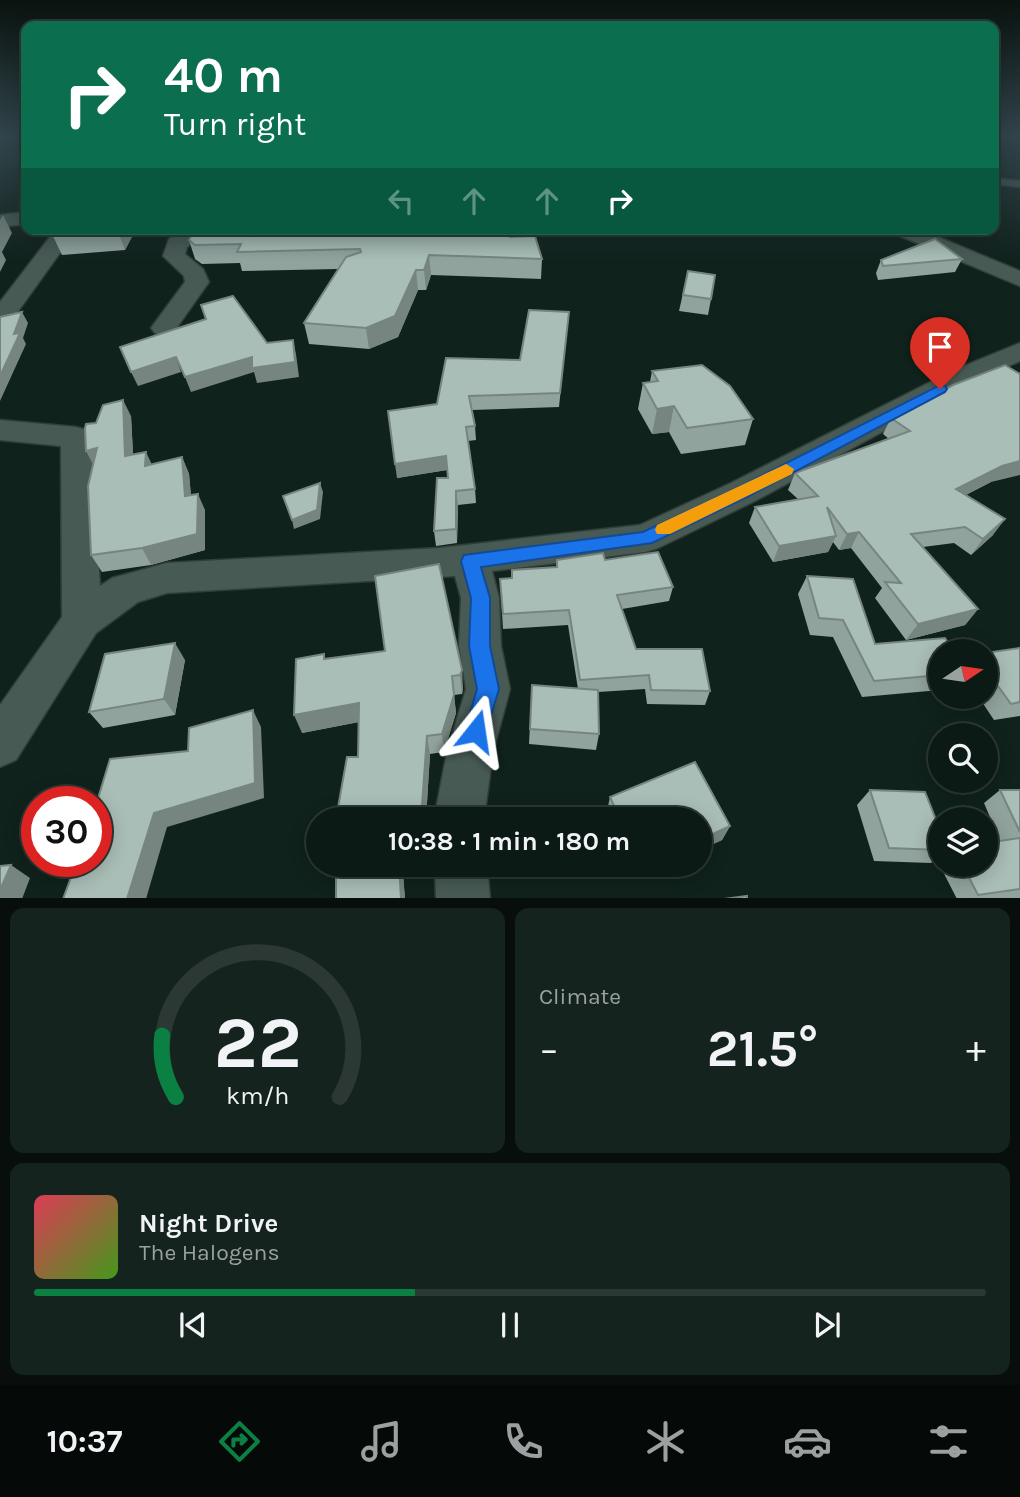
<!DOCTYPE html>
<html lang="en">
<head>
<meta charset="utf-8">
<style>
	:root { --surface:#0c1a15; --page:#15231e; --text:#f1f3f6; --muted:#9aa1a0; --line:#2c3834; --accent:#0b8043 }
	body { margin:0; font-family:Karla,sans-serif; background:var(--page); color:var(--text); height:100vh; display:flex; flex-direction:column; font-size:26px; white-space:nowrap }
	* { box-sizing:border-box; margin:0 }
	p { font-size:23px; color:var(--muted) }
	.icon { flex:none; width:38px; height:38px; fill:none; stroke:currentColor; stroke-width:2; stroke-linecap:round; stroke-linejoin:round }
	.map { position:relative; height:898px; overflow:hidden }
	.panel { display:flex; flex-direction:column; gap:10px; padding:10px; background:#070e0c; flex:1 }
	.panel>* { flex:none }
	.hud { position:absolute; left:21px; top:21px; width:978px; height:214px; border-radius:14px; box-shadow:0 4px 18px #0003,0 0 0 2px var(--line); background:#0b6e4f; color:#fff; overflow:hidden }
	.needle { width:46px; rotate:77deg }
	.fabs { position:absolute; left:928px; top:639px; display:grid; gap:14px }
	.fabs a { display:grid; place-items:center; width:70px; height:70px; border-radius:50%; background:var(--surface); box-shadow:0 4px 18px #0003,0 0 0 2px var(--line); font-size:35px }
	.speed { position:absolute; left:21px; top:786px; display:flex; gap:14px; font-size:35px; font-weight:700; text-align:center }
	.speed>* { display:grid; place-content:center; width:91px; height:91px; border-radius:50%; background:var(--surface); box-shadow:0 4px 18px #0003,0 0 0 2px var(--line); line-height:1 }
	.speed .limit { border:10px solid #d22; background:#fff; color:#111 }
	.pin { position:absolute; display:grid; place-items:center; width:60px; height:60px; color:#fff; margin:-72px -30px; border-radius:50% 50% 50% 0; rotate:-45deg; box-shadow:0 0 7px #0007 }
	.pin .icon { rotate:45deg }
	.me { position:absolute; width:77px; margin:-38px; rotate:15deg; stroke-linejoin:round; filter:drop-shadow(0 0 5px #0008) }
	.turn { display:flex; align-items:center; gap:24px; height:147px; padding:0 28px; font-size:32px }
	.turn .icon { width:91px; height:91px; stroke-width:2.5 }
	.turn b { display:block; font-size:49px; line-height:60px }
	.lanes { display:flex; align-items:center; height:66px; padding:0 28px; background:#0003; justify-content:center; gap:35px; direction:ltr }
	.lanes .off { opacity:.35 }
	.big { font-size:52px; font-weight:700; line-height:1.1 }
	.panel .card { flex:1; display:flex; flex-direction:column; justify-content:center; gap:10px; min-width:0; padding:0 24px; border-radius:14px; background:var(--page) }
	.panel .dial { align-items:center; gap:0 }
	.dial svg { height:182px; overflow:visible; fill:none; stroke:var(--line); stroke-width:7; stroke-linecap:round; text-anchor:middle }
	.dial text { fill:var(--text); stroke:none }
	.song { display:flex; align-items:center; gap:21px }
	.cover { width:84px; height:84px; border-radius:10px; background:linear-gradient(135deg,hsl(350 70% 55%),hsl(100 70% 35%)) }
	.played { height:7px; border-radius:4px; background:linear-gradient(90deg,var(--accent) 40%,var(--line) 40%) }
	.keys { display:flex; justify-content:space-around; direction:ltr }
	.heat { display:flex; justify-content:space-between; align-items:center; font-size:38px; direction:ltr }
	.panel .tiles { flex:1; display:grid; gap:10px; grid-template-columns:1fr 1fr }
	.card:last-child { grid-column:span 2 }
	.trip { position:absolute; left:306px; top:807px; width:406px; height:70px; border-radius:35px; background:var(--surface); box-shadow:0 4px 18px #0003,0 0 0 2px var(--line); font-weight:700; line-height:70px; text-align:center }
	.tabs { display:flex; height:112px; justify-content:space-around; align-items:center; background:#050a08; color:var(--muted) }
	.tabs .icon { width:49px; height:49px }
	.tabs .on { color:var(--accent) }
	.tabs b { font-size:32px; color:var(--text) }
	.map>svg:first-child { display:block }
	.built { fill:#132d25 }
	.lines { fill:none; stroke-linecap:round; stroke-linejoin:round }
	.service-casing { stroke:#323c38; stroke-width:3 }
	.minor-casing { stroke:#323c38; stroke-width:3 }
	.service { fill:#475a53; fill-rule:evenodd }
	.minor { fill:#475a53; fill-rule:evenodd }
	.wall { fill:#91a39d }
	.shaded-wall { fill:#76857f }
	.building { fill:#a9beb6; stroke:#76857f; stroke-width:2 }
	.route { fill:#1a73e8; stroke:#114b97; stroke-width:2 }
	.slow { fill:#f59e0b }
</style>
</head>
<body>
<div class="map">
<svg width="1020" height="899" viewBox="0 0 1020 899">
	<rect width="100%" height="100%" fill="#10221c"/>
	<!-- built -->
	<polygon class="built" points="0,136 26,136 26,166 0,168"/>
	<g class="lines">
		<defs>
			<polygon id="service" points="994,178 1020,181 1020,187 994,184"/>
			<g id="minor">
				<polygon points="26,212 26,224 0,227 0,215"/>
				<polygon points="56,229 77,229 9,324 0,327 0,302"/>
				<polygon points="185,229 209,229 187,247 185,254 203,269 209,282 173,333 164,336 155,333 151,328 185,282 184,276 163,256 169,239"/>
				<polygon points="890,229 919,229 1020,271 1020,286 893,233"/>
				<polygon points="1020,343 1020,361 974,382 755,501 658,548 645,552 492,571 499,598 501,646 510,689 493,752 484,819 434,819 447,752 466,689 459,646 461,598 455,576 167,593 138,602 96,633 16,760 0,767 0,705 62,617 61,446 0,440 0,420 76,427 87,430 91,437 100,586 112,578 167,563 439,548 640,525 731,483 954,370"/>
				<polygon points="435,864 487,864 490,899 436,899"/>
			</g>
		</defs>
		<!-- service casing -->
		<use href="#service" class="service-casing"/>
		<!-- minor casing -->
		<use href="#minor" class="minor-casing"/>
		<!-- service -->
		<use href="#service" class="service"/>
		<!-- minor -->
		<use href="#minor" class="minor"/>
	</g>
	<!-- wall -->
	<g class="wall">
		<polygon points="56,229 136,229 125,250 62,255 52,234"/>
		<polygon points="511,229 511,237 542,259 541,279 431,275 426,290 418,290 398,337 369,349 309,344 304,323 338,269 242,271 240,263 202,264 195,259 189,240 479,231"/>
		<polygon points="962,259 955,272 878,280 876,273 881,260"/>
		<polygon points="688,271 711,299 708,315 679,311"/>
		<polygon points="569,312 559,407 472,410 475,426 476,440 468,441 475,489 476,503 458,505 457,543 436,546 434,531 448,478 447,470 397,478 437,404 520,360"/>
		<polygon points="652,371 753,419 745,445 681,454 669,432 652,434 638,409 643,383 650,382"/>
		<polygon points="131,416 133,454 152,465 182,457 189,474 191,495 205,510 205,550 151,565 102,572 91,555 93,464"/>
		<polygon points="891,418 991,482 966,495 993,535 971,555 954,543 923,547 978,609 965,625 906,640 875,598 882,588 851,548 839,550 833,542 828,552 773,562 749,523 755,507 798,499 788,490 795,473 889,439 883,434"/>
		<polygon points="605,560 673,587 669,601 622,609 636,649 710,691 705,705 647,704 645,689 598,692 599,734 596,750 529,744 532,685 578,689 568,625 503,629 500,579 512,578 512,570 556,567"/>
		<polygon points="439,564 463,689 462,694 454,695 456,713 444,752 430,754 426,819 336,819 358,757 359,722 302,733 325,659 385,651"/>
		<polygon points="807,576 875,644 940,651 940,690 862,697 833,637 810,635 798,594"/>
		<polygon points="1020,648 1020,716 994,720 978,696 985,696 985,653"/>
		<polygon points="185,660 175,715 103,728 89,712"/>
		<polygon points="870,790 940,830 940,856 931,863 874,861 857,805"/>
		<polygon points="1000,790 1020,790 1020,898 957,899 937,860 940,857 940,864 985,864 1000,841 984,803"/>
		<polygon points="610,797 730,826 722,840 700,850 700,819 610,819 607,811"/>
		<polygon points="332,864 423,864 422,874 403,874 405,899 336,899 336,871"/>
		<polygon points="630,864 667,864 636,878"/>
	</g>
	<!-- shaded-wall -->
	<g class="shaded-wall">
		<polygon points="3,215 12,233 2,252 6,260 0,272 0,220"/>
		<polygon points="117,229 136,229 125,250 117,230"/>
		<polygon points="429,255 431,275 426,290 424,270"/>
		<polygon points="416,270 418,290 398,337 369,349 366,328"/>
		<polygon points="22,312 28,323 23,338 26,344 0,401 0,376"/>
		<polygon points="293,340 296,354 299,377 257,383 254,372 191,392 185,377"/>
		<polygon points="176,357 181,372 138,386 131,372"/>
		<polygon points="123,400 131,416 134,472 125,456"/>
		<polygon points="674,406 669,432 652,434 657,409"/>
		<polygon points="97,448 95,468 86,451"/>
		<polygon points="146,452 154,469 145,466"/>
		<polygon points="446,456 447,470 397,478 395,464"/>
		<polygon points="182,457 189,474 192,512 185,496"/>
		<polygon points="1020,461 1020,475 991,482 945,505 956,489 1002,466"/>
		<polygon points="320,483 323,492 320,519 294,529 292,520"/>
		<polygon points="456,491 458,505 457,543 456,529"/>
		<polygon points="198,494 205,510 205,550 151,565 142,548"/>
		<polygon points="1005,519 993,535 971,555 983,539"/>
		<polygon points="859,532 851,548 839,550 847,534"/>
		<polygon points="836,536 828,552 773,562 779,546"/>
		<polygon points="978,609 965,625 906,640 918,624"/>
		<polygon points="175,643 185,660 175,715 164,699"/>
		<polygon points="462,670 463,689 462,694 460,675"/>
		<polygon points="452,676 456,713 444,752 442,734"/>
		<polygon points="359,703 364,721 302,733 294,715"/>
		<polygon points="253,710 261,727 264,798 167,827 146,899 127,899 154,813"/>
		<polygon points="427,736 430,754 426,819 421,819"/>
		<polygon points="730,826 722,840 700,850 700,840"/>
		<polygon points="399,864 400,864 403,874 405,899 401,899"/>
		<polygon points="644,864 667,864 636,878 641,866"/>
		<polygon points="11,865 30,878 22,899 0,899 0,890"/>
	</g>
	<!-- building -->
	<g class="building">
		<polygon points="56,229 117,229 52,234"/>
		<polygon points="194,229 425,229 479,231 479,229 511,229 510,237 535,236 542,259 429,255 424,270 416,270 395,316 366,328 304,323 346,257 361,252 360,249 237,252 241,244 195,245 189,240"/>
		<polygon points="935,239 962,259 883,266 881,260"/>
		<polygon points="688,271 715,275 711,299 683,295"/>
		<polygon points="233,296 267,343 293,340 295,362 252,368 252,357 185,377 176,357 131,372 120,347 206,319 201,305"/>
		<polygon points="529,310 569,312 560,393 469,396 475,426 466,427 475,489 456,491 456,529 434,531 437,478 448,478 446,456 395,464 388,411 437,404 446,358 520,360"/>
		<polygon points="22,312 14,334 20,333 0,376 0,317"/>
		<polygon points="702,365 730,386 753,419 687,428 674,406 657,409 643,383 658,381 652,371"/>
		<polygon points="1005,365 1020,374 1020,461 1002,466 956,489 1005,519 983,539 965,527 911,534 978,609 918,624 885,582 901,583 859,532 847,534 827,507 836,536 779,546 755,507 818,496 795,473 910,431 891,418 953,385"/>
		<polygon points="123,400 125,456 146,452 145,466 182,457 185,496 198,494 197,534 142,548 91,555 88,486 97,448 86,451 85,428 86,424 96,423 103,405"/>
		<polygon points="320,483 317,510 292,520 283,496"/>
		<polygon points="658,552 673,587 617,595 636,649 702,649 710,691 651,690 649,675 580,680 569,610 503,614 500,579 512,578 512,570 557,567 557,560 603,553 605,560"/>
		<polygon points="439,564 462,670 460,675 452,676 454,695 442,734 427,736 421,819 336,819 347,757 358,757 359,703 294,715 296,659 324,654 324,659 385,651 375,576"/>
		<polygon points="807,576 853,579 875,644 945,638 953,651 940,651 940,675 874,681 843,620 819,618"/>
		<polygon points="175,643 164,699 89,712 105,654"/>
		<polygon points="1020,648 1020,702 1011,704 985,668 985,653"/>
		<polygon points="532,685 598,690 599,734 530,729"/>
		<polygon points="253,710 255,783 154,813 127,899 63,899 77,861 96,861 96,805 110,759 188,751 189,728"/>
		<polygon points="695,762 730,826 700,840 700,819 620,819 610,797"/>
		<polygon points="870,790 925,792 940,830 940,850 889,848"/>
		<polygon points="1000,790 1020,790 1020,832"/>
		<polygon points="1020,838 1020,889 978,895 962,864 985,864 985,843"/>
		<polygon points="336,864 399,864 401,899 336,899"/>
		<polygon points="11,865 0,890 0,866"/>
		<polygon points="747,896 747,899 724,899"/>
	</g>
	<!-- sky -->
	<linearGradient id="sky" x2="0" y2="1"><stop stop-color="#09130f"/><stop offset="0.52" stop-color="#31444b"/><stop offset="1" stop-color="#31444b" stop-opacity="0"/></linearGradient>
	<rect width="1020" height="261" fill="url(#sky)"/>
	<!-- route -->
	<polygon class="route" points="940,385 945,386 947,389 945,392 749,496 652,543 481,567 490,598 490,646 499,689 484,739 476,743 468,739 465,731 477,689 469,646 471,598 461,561 464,555 643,532 737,488"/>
	<!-- slow -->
	<polygon class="slow" points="786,464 794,469 792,474 670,534 657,534 655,530 657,525"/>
</svg>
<div class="fabs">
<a><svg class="needle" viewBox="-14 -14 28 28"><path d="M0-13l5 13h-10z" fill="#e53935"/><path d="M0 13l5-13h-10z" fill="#9aa1a0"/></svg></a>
<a><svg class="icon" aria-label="search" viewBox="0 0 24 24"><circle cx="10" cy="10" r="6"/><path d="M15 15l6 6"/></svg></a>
<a><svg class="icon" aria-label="layers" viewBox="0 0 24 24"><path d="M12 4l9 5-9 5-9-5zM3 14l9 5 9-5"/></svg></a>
</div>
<div class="speed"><div class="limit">30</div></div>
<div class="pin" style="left:940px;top:389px;background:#d93025"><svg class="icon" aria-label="arrive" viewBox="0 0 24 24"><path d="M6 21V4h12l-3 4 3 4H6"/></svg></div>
<svg class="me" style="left:476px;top:731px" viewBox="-20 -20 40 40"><path d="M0-17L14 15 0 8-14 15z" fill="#1a73e8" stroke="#fff" stroke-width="4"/></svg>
<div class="trip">10:38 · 1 min · 180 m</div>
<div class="hud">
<div class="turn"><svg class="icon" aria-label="right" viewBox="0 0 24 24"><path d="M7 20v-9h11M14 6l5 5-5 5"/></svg><div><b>40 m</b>Turn right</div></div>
<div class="lanes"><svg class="icon off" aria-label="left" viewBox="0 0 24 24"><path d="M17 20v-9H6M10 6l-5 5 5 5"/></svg><svg class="icon off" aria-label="ahead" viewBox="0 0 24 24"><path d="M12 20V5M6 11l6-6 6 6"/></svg><svg class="icon off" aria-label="ahead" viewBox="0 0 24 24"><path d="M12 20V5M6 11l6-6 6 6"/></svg><svg class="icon" aria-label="right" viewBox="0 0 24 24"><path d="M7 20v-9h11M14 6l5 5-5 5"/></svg></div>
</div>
</div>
<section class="panel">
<div class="tiles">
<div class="card dial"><svg viewBox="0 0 100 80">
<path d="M14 69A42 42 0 1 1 86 69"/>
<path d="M14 69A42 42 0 0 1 8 42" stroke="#0b8043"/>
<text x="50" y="56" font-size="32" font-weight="700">22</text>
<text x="50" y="72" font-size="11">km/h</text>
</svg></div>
<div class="card"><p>Climate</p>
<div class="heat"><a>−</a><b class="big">21.5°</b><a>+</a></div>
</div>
<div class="card">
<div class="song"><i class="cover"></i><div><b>Night Drive</b><p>The Halogens</p></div></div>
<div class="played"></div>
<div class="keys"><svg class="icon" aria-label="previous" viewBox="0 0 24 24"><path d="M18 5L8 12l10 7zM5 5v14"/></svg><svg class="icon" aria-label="pause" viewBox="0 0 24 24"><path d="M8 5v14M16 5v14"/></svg><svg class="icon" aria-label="next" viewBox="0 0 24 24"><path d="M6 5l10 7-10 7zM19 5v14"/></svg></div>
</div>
</div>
</section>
<nav class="tabs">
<b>10:37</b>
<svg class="icon on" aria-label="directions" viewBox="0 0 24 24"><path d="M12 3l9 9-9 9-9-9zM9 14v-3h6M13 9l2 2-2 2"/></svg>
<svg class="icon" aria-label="music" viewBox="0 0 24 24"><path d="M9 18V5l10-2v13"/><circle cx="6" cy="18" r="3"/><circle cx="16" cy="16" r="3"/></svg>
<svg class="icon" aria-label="phone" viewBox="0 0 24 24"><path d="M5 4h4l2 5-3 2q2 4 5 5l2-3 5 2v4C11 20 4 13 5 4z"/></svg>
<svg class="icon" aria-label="climate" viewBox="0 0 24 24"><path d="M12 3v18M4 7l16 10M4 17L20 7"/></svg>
<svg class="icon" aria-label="car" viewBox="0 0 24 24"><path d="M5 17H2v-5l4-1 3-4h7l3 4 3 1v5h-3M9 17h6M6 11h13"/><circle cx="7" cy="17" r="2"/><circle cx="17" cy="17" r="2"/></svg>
<svg class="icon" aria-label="filters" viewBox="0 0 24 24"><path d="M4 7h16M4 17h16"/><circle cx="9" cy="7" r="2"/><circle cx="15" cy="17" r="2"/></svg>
</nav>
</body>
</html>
